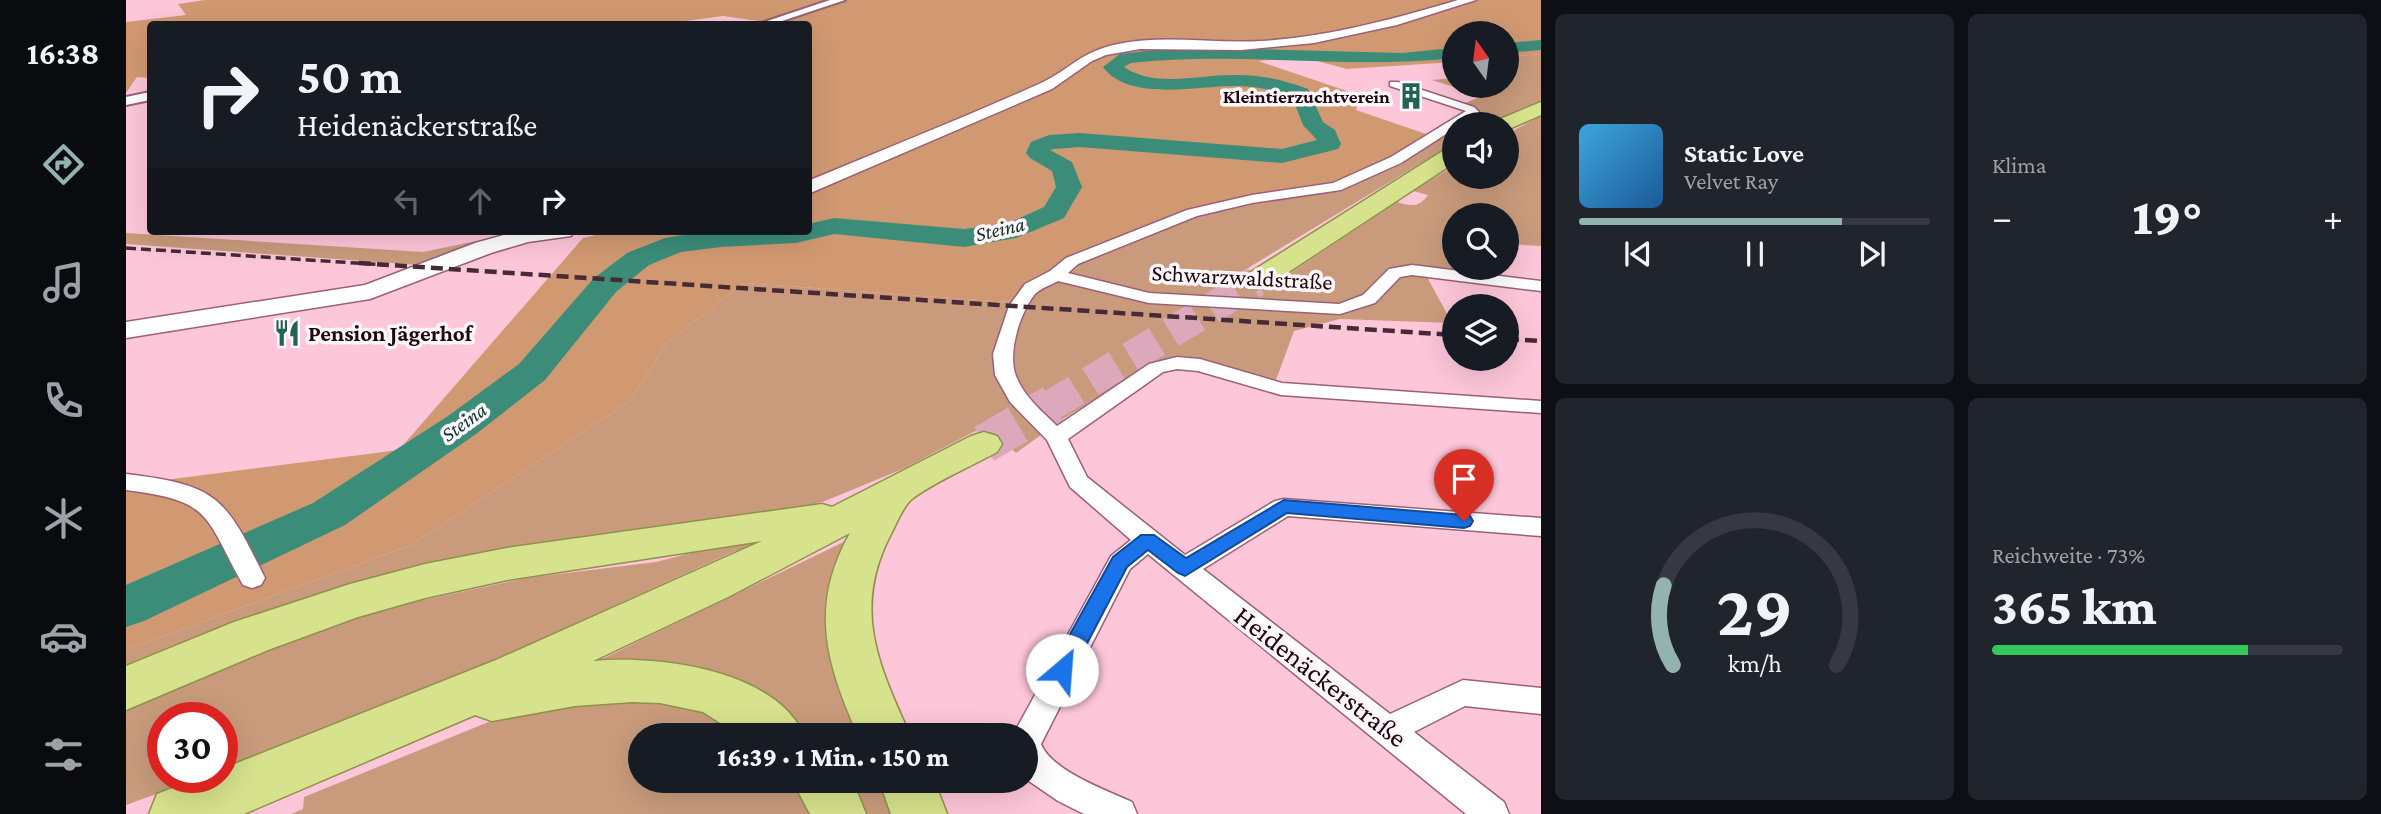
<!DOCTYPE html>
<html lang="de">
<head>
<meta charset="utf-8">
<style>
	:root { --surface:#171b24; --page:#20242c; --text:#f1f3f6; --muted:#9ea1a6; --line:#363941; --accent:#93b3ae }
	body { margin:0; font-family:"Crimson Pro",serif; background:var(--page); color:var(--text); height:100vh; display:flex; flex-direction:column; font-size:26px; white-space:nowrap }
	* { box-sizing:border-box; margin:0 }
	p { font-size:23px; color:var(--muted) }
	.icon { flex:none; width:38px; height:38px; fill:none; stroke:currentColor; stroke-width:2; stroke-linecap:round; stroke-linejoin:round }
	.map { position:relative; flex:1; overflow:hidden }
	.details { display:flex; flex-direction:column; gap:14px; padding:14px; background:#0d0f14; width:840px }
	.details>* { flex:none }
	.banner { position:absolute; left:21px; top:21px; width:665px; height:214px; border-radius:7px; box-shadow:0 7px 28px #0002; background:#171b24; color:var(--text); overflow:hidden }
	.needle { width:46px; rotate:346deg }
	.controls { position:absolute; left:1316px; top:21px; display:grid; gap:14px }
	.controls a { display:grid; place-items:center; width:77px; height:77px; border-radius:50%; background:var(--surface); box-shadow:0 7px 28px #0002; font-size:35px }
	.speed { position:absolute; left:21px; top:702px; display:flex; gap:14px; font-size:35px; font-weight:700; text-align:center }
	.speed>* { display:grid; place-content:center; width:91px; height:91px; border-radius:50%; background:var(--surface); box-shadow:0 7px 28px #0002; line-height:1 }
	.speed .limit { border:10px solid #d22; background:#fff; color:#111 }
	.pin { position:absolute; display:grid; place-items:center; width:60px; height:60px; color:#fff; margin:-72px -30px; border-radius:50% 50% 50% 0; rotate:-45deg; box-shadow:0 0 7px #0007 }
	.pin .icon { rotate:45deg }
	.me { position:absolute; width:77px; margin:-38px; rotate:27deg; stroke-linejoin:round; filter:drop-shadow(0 0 5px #0008) }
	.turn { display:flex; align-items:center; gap:24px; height:147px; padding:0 35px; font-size:32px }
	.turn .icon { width:91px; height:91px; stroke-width:2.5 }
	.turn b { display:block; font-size:49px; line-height:60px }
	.lanes { display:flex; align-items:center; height:66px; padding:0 35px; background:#0003; justify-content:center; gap:35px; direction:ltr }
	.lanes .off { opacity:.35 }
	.big { font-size:52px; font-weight:800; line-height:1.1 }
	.details .widget { flex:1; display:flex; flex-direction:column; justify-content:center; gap:10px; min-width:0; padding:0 24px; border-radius:10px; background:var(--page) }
	.details .dial { align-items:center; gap:0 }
	.dial svg { height:182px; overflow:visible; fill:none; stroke:var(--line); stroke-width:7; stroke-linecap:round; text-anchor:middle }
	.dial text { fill:var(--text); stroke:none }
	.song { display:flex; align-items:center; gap:21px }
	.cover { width:84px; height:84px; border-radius:10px; background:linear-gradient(135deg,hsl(200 70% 55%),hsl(210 70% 35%)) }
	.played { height:7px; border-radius:4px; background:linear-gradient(90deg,var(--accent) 75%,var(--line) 75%) }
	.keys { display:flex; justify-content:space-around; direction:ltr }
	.heat { display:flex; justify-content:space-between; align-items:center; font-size:38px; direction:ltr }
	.charge { height:10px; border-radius:5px; background:linear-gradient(90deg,#34c759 73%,var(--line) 0) }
	.details .tiles { flex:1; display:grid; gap:14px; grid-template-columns:repeat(2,1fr) }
	.trip { position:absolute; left:502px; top:723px; width:410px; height:70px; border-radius:35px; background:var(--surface); box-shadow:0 7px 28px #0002; font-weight:800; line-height:70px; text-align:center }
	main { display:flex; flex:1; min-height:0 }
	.menu { display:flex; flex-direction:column; width:126px; justify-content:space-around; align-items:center; background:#090b0e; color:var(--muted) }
	.menu .icon { width:49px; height:49px }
	.menu .on { color:var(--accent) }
	.menu b { font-size:32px; color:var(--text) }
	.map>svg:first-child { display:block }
	.green { fill:#c99b7c }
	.forest { fill:#d19972 }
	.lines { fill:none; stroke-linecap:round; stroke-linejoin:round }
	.river { fill:#3b8d7a; fill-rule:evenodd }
	.trunk-tunnel-far1 { stroke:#dba9bb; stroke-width:31; stroke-dasharray:31 16; stroke-linecap:butt }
	.trunk-tunnel { stroke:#dba9bb; stroke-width:39; stroke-dasharray:39 20; stroke-linecap:butt }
	.minor-casing { stroke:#9c6077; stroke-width:3 }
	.tertiary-casing { stroke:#9c6077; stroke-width:4 }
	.secondary-casing { stroke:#9c6077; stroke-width:3 }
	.trunk-casing { stroke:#8f904e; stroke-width:3 }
	.minor { fill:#fff; fill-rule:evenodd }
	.tertiary { fill:#fff; fill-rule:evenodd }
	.secondary { fill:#fff; fill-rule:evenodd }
	.trunk { fill:#d6e28c; fill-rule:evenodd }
	.rail-far1 { stroke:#462a35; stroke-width:3.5; stroke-dasharray:10 5; stroke-linecap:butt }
	.rail { stroke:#462a35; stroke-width:4.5; stroke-dasharray:12 6; stroke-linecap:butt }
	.route { fill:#1a73e8; stroke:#114b97; stroke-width:2 }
	.labels { text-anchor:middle; stroke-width:7; stroke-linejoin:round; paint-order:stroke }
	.far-poi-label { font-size:19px; font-weight:bold; fill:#1d0710; stroke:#fef6f9; text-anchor:end }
	.far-water-label { font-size:21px; font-style:italic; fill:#0d342b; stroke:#fef6f9 }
	.street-label { font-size:23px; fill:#1d0710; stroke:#fef6f9 }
	.poi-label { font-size:23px; font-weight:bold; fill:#1d0710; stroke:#fef6f9; text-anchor:start }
	.near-street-label { font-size:28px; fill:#1d0710; stroke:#fef6f9 }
</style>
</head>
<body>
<main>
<nav class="menu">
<b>16:38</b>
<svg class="icon on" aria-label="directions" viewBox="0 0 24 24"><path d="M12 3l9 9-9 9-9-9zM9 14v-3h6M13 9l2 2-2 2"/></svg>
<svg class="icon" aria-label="music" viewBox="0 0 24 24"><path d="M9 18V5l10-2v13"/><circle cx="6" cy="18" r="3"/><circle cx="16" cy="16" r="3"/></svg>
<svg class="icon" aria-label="phone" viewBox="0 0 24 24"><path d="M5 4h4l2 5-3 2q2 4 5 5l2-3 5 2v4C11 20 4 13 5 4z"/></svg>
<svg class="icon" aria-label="climate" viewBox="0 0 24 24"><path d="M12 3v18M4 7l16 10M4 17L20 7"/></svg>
<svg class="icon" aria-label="car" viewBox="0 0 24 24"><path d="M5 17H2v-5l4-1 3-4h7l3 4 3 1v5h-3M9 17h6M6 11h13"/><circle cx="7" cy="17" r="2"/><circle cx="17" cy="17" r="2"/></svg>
<svg class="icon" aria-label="filters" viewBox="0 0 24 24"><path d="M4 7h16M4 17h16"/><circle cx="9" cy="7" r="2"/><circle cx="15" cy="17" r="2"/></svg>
</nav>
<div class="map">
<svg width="1415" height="814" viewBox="0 0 1415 814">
	<rect width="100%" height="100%" fill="#fdc6d9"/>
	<!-- green -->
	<g class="green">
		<path d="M1415 54V102L1364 124H1328V143L1112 274 1145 286 1271 202C1284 206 1293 208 1302 195L1287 191 1328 166V177H1381V134L1415 116V246L1381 244V215H1328V268H1346L1349 274 1300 275 1326 323 1214 319 1168 331 1150 380 1113 372 1082 361 1052 358 1027 363 937 419 890 453 861 425 779 468 699 501 657 513 525 535 0 678V650L285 545 504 401 541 343 617 283 882 302 938 258 1057 211 1268 158 1300 134 1330 120 1340 111 1331 106 1357 96 1306 80 1328 78V86H1381V57Z"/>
		<polygon points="0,233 297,252 365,238 294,265 0,244"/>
		<polygon points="730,536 742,735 676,735 470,662"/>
		<polygon points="623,538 626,546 607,552 350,668 96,770 96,718 37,718 37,777 77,777 0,805 0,703 221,621 279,604 400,578 530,562"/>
		<polygon points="484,696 563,706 623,735 514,735 514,780 669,781 692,814 165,814 177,809 178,797 365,721 407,710"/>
		<polygon points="715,781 761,781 773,814 734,814"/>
	</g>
	<!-- forest -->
	<polygon class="forest" points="79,0 1415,0 1415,54 1381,57 1381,33 1328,33 1328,62 1221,69 1176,57 1132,61 1233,95 1230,110 1300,134 1268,158 1207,185 1121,196 1057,211 938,258 882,302 617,283 541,343 504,401 285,545 0,650 0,485 273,450 457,238 488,231 682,231 682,24 653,24 597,16 537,24 24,24 24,78 11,77 0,93 0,22 60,15 52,4"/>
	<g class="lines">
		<!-- river -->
		<g class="river">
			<polygon points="1415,40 1415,50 1381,53 1381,43"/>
			<path d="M1057 47 1276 53 1328 48V58C1221 70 1112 51 1005 63L998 67C1029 88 1072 75 1106 75 1133 74 1157 80 1182 89L1197 122 1209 130 1215 144 1212 149 1156 163 954 147 928 149 924 150 946 162 956 187 938 218 890 238 838 247 708 234 670 243 595 247 555 252 523 265 490 292 419 380 350 434 219 525 18 621 0 627V585L187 503 322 416 393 364 468 278 501 253 539 238 583 231H682V224L708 218 838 229 883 223 918 207 930 187 926 171 904 158 900 153 905 142 923 135 954 133 1156 149 1191 140 1177 125 1166 97 1162 95C1144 89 1126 86 1108 86 1070 86 1003 102 977 67L994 54Z"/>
		</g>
		<!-- trunk-tunnel-far1 -->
		<polyline class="trunk-tunnel-far1" points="924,406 1130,281"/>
		<!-- trunk-tunnel -->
		<polyline class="trunk-tunnel" points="858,444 927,404"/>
		<defs>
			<g id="minor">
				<path d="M1264 82H1272L1348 107 1353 112 1336 124H1328V129L1275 163 1215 190 1126 203 1071 216 952 264 942 273 1023 293 1213 304 1237 295 1263 269 1286 265 1415 281V291L1286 275 1274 277 1249 303 1214 314 1023 303 932 281C925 285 915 288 909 294 894 312 881 354 890 376 898 397 916 411 931 426L1023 364 1051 357 1074 359 1156 383 1415 401V413L1155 395 1072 371 1051 369 1037 372 942 439 961 477 1059 555 1149 501 1158 499 1415 518V536L1162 516 1077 569 1264 714 1337 680 1415 688V714L1339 706 1288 732 1378 802 1383 814H1340L1022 554 1004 569 915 744C926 771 980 790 1006 802L1011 814H958L932 801 900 779V735H887L985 556 1005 540 944 487 921 440 884 402 869 375 867 354 883 306 899 284 924 271 940 258 1061 210 1126 195 1207 183 1265 157 1340 111 1264 86Z"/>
				<path d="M0 474C92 485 99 497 139 578L135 585 126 588 117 585C78 515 87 501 0 490Z"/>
			</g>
			<g id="tertiary">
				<polygon points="704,0 719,0 647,24 632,24"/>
				<polygon points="24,92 24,100 0,105 0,97"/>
			</g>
			<g id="secondary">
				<path d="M1332 0H1350L1271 25 1188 43 1115 50 1014 49 980 55 966 61 926 89 682 194V181C759 149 837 118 913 84 944 70 953 52 992 44 1039 34 1088 44 1135 41 1202 37 1268 19 1332 0Z"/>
				<polygon points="392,231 448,231 445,236 402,242 365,253 244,299 0,338 0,322 239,285 349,243"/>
			</g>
			<g id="trunk">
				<polygon points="1415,102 1415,115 1381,130 1381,124 1369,124 1372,120"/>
				<polygon points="1328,148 1328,163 1140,287 1130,289 1120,287 1116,281 1120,275 1320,149"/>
				<path d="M858 432 871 436 876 444 871 452C846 466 808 482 786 499 777 506 770 525 764 536 726 610 753 666 784 735H732C700 663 683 606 724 533L602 597 467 661C531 655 648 669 678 735H613L577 712 534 703 506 702 449 706 366 721 349 715 118 814H23L31 794 75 777H96V769L370 660 636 541 381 580 299 598 232 617 142 650 0 710V666L108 622 224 584 299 564 381 548 696 504 706 507 845 436Z"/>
				<polygon points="666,780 726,780 740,814 684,814"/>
				<polygon points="753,780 808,780 821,814 765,814"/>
			</g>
		</defs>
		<!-- minor casing -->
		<use href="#minor" class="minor-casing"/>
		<!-- tertiary casing -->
		<use href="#tertiary" class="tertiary-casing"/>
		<!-- secondary casing -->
		<use href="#secondary" class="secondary-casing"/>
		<!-- trunk casing -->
		<use href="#trunk" class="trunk-casing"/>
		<!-- minor -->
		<use href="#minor" class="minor"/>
		<!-- tertiary -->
		<use href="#tertiary" class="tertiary"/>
		<!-- secondary -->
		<use href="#secondary" class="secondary"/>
		<!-- trunk -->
		<use href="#trunk" class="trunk"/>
		<!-- rail-far1 -->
		<polyline class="rail-far1" points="0,248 260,265"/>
		<!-- rail -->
		<g class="rail">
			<polyline points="233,263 1328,335"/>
			<polyline points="1381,339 1415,341"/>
		</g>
	</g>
	<!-- route -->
	<polygon class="route" points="1158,500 1338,515 1344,516 1347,521 1344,526 1338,528 1161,513 1059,576 1052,573 1022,550 1001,567 944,676 936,679 928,676 925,670 928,663 987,557 1015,535 1028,535 1060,558"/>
	<!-- icons -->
	<defs>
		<symbol id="building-bare" viewBox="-9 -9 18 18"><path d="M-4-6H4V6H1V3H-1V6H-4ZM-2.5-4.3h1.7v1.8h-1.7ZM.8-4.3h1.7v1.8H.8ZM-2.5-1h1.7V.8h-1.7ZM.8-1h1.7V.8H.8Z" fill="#206455" stroke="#fef6f9" stroke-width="2.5" paint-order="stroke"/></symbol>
		<symbol id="restaurant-bare" viewBox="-9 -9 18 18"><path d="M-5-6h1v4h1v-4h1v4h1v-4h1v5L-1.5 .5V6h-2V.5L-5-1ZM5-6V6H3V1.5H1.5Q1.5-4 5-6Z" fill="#206455" stroke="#fef6f9" stroke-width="2.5" paint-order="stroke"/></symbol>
	</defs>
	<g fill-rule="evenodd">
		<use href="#building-bare" x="1266" y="77" width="38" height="38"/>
		<use href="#restaurant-bare" x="142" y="314" width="38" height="38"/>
	</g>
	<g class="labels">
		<!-- far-poi labels -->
		<g class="far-poi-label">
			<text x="1264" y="103">Kleintierzuchtverein</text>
		</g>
		<!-- far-water labels -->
		<g class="far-water-label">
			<text transform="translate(874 229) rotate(-13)" y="7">Steina</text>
			<text transform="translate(338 422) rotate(-36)" y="7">Steina</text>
		</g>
		<!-- street labels -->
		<g class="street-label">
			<text transform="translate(1116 277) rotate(3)" y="8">Schwarzwaldstraße</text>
		</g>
		<!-- poi labels -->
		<g class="poi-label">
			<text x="182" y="341">Pension Jägerhof</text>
		</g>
		<!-- near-street labels -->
		<g class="near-street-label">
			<text transform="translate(1195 676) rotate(38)" y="10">Heidenäckerstraße</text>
		</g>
	</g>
</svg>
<div class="controls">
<a><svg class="needle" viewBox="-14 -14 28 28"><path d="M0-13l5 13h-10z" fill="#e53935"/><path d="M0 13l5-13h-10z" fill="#9ea1a6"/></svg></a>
<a><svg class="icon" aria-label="sound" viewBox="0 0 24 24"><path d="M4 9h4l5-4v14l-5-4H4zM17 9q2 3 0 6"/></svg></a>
<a><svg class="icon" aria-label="search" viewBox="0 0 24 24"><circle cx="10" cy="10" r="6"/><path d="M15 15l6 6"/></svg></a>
<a><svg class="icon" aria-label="layers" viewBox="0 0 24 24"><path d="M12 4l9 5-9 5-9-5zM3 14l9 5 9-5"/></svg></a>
</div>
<div class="speed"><div class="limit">30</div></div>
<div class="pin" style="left:1338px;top:521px;background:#d93025"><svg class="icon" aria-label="arrive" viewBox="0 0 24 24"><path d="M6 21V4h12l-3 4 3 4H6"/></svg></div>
<svg class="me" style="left:936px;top:670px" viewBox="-20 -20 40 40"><circle r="19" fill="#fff"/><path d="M0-13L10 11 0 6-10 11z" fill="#1a73e8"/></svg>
<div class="trip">16:39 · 1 Min. · 150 m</div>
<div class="banner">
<div class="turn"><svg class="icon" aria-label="right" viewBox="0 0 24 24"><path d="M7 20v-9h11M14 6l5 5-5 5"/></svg><div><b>50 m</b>Heidenäckerstraße</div></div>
<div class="lanes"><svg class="icon off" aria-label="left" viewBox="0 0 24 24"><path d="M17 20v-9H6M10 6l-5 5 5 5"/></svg><svg class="icon off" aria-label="ahead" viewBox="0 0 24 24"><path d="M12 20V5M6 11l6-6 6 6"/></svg><svg class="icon" aria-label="right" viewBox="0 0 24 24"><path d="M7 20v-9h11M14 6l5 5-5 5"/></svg></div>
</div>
</div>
<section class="details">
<div class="tiles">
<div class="widget">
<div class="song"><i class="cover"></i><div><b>Static Love</b><p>Velvet Ray</p></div></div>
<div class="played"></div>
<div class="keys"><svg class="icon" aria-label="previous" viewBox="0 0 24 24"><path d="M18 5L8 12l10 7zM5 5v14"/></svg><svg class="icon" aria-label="pause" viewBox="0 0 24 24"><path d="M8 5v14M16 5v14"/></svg><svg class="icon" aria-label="next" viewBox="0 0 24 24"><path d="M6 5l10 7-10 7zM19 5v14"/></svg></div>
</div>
<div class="widget"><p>Klima</p>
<div class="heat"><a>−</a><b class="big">19°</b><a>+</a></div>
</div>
<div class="widget dial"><svg viewBox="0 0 100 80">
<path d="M14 69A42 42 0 1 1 86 69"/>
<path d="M14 69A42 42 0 0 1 10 34" stroke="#93b3ae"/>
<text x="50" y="56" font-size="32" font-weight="700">29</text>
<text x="50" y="72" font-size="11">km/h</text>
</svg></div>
<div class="widget"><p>Reichweite · 73%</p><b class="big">365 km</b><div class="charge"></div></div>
</div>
</section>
</main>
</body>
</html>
